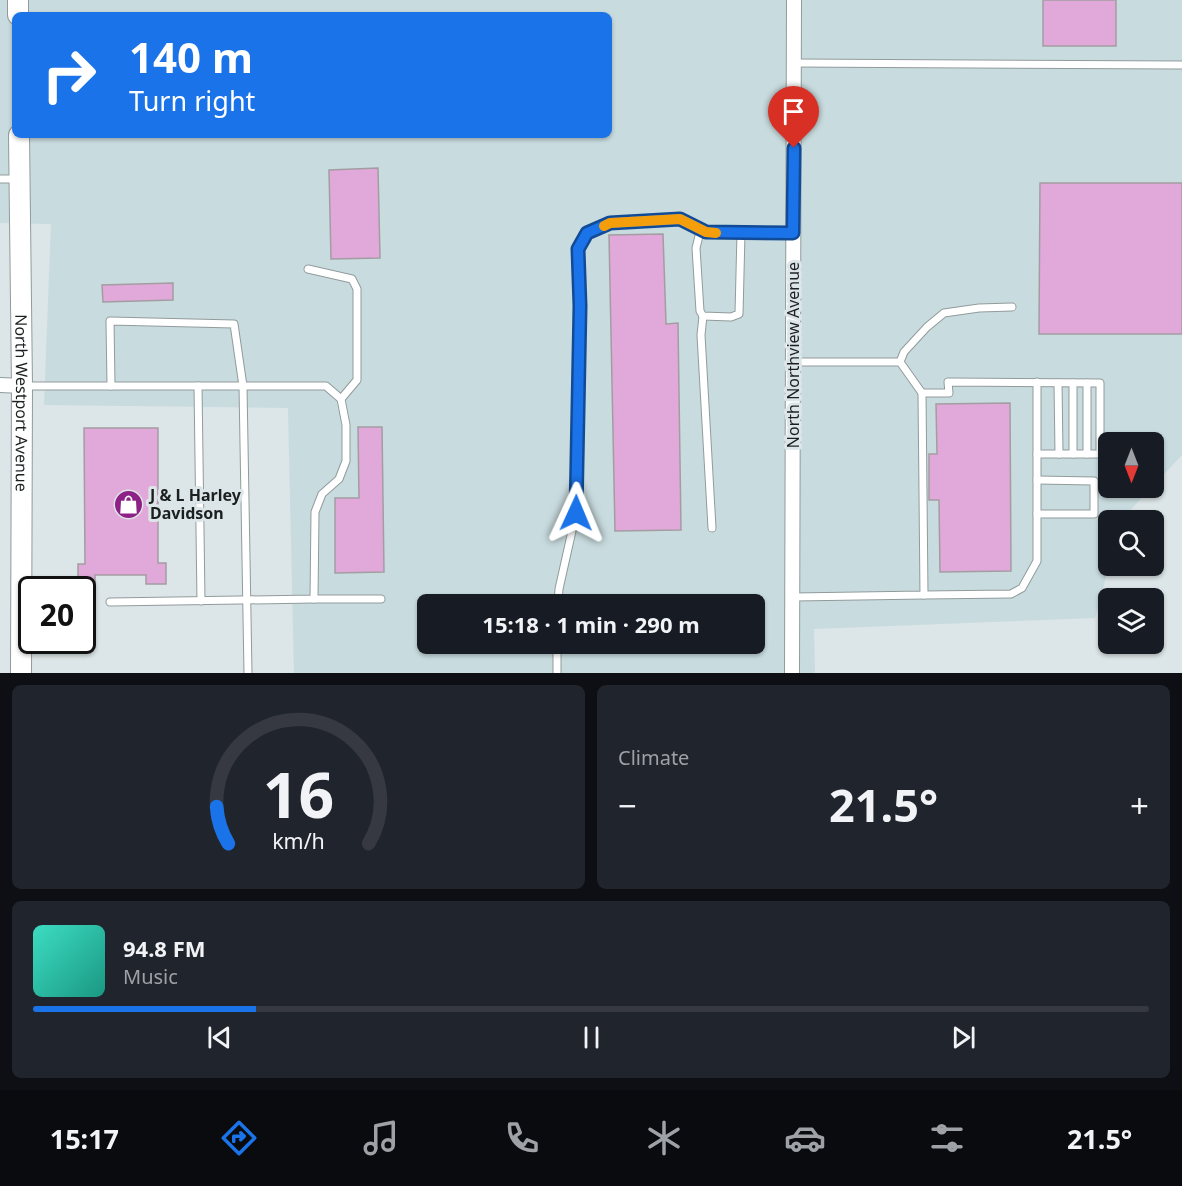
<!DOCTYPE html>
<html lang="en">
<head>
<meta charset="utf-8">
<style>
	:root { --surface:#171b24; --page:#20242c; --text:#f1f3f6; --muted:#9ea1a6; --line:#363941; --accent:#1a73e8 }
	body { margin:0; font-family:"Noto Sans",sans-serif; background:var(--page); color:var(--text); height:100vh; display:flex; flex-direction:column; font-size:22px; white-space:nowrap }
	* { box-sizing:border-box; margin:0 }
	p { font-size:20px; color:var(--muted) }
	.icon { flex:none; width:33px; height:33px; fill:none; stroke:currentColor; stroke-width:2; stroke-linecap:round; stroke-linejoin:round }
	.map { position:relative; height:673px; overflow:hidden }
	.sheet { display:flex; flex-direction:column; gap:12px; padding:12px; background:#0d0f14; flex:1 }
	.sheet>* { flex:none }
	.banner { position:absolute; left:12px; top:12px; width:600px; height:126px; border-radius:9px; box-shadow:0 2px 4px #0004; background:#1a73e8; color:#fff; overflow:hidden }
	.needle { width:39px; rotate:180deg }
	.tools { position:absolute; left:1098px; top:432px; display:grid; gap:12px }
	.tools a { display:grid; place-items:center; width:66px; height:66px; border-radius:9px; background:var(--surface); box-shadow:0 2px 4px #0004; font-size:30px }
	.speed { position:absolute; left:18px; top:576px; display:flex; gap:12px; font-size:30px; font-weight:700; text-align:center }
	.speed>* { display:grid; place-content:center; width:78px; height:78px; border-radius:50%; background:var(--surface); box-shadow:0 2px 4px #0004; line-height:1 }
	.speed .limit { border:3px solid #111; border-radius:9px; background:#fff; color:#111 }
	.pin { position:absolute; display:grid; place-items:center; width:51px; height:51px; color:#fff; margin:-62px -26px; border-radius:50% 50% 50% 0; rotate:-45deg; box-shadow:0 0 6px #0007 }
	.pin .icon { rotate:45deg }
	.me { position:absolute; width:66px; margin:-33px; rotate:1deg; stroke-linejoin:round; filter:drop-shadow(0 0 4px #0008) }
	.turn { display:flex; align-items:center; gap:21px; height:126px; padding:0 18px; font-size:27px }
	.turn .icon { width:78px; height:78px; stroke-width:2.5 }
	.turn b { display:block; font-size:42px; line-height:51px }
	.big { font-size:45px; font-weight:700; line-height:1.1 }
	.sheet .tile { flex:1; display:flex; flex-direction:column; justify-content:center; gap:9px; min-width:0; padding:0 21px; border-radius:9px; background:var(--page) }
	.sheet .dial { align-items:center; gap:0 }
	.dial svg { height:156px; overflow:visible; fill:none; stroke:var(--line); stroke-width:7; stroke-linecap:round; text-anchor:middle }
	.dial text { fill:var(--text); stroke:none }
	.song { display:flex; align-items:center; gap:18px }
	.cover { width:72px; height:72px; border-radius:9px; background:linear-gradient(135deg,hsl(170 70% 55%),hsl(170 70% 35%)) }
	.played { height:6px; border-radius:3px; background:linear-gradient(90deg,var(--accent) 20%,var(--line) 20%) }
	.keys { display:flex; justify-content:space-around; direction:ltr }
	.heat { display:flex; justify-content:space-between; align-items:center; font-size:33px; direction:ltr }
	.sheet .tiles { flex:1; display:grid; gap:12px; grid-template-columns:1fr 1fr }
	.tile:last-child { grid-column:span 2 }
	.trip { position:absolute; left:417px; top:594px; width:348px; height:60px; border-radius:9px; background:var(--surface); box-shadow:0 2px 4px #0004; font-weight:700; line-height:60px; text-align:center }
	.dock { display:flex; height:96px; justify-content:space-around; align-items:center; background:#090b0e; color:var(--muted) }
	.dock .icon { width:42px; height:42px }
	.dock .on { color:var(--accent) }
	.dock b { font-size:27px; color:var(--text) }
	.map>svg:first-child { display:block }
	.built { fill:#c8dbde; fill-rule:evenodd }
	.building { fill:#e1a9d9; stroke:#a39da2; stroke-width:1.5 }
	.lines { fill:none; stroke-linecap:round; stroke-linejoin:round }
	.lane-casing { stroke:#929b9c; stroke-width:9 }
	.street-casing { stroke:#929b9c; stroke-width:16 }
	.secondary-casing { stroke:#929b9c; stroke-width:22 }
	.lane { stroke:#fff; stroke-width:7 }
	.street { stroke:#fff; stroke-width:14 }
	.secondary { stroke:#fff; stroke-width:20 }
	.route-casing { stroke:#114b97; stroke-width:15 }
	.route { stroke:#1a73e8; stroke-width:10 }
	.slow { stroke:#f59e0b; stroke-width:10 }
	.labels { text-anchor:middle; stroke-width:6; stroke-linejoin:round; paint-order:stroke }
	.street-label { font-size:16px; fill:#1b1f1f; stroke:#dce5e7 }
	.poi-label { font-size:16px; font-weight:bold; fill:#1b1f1f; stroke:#dce5e7; text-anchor:start }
</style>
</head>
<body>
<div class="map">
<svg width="1182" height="673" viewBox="0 0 1182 673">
	<rect width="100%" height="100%" fill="#dce5e7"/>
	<!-- built -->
	<path class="built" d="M0 0H1182V455L1154 485V442H1108V488H1151L1121 520H1108L1109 566 1095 618 814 629 815 673H294L288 408 44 405 51 224 0 223ZM15 15H609V135H15ZM428 604H754V644H428Z"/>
	<!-- building -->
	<g class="building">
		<rect x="1043" y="0" width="73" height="46"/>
		<polygon points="378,168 380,258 331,259 329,170"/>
		<polygon points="1040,183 1182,183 1182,334 1039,334"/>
		<polygon points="663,234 666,324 678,323 681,530 615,531 609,235"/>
		<polygon points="173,283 173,300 103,302 102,285"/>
		<polygon points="1010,403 1011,571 940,572 939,500 929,500 929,454 937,454 936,404"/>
		<polygon points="358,427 382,427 384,572 335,573 335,498 359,498"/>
		<polygon points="84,428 158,428 158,563 166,563 166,584 146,584 146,575 95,575 95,581 78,581 78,564 85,564"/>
	</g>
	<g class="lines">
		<defs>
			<g id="lane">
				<polyline points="794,63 1182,65"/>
				<polyline points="0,179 18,179"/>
				<polyline points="741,233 739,314 731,317 703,316 700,311 696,248 699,236 706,232 793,233"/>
				<polyline points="308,269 352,279 357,289 357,380 341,399"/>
				<polyline points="703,316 701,335 712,528"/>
				<polyline points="793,362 900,362 922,393 924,595 794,597"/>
				<polyline points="900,362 904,352 927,327 944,313 979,308 1012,307"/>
				<polyline points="1058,383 1059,454"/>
				<polyline points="1073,383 1073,454"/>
				<polyline points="24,386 326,386 341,399 346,425 346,461 339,479 322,494 315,512 314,599 110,602"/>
				<polyline points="111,386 110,321 234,324 243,386 248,673"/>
				<polyline points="198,386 201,601"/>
				<polyline points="922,393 949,393 948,382 1100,383 1100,454 1087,454"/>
				<polyline points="1037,454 1087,454 1087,383"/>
				<polyline points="1037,480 1094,481 1094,514 1037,514"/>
				<polyline points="924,595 1011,594 1022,588 1037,561 1037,382"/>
				<polyline points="314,599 381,599"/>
				<polyline points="558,604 559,589 576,513 580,306 578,249 587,233 610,223 680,219 706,232"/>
				<polyline points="557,673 557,644"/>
			</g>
			<g id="street">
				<polyline points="0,385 22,386"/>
				<polyline points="792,673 794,0"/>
			</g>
			<g id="secondary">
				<polyline points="18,0 18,15"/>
				<path id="s1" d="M19 135 22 386 21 673"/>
			</g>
		</defs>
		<!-- lane casing -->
		<use href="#lane" class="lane-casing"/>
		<!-- street casing -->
		<use href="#street" class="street-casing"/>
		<!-- secondary casing -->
		<use href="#secondary" class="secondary-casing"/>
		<!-- lane -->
		<use href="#lane" class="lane"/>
		<!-- street -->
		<use href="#street" class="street"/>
		<!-- secondary -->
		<use href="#secondary" class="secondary"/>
	</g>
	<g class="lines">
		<defs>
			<polyline id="route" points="576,513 580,306 578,249 587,233 610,223 680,219 706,232 793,233 794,148"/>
		</defs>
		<!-- route casing -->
		<use href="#route" class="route-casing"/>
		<!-- route -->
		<use href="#route" class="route"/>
		<!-- slow -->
		<polyline class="slow" points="604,226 610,223 680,219 706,232 716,233"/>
	</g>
	<!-- icons -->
	<defs>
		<symbol id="shop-disc" viewBox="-11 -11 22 22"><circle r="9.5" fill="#8d2185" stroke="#dce5e7"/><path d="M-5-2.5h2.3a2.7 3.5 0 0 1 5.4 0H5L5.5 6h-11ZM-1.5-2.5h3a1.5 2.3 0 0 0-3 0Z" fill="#fff"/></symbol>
	</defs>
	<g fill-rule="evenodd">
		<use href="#shop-disc" x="112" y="488" width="33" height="33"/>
	</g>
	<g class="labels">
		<!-- street labels -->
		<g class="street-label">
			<text transform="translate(793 355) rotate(-90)" y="6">North Northview Avenue</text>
			<text dy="6" stroke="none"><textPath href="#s1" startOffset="268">North Westport Avenue</textPath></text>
		</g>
		<!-- poi labels -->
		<g class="poi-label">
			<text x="150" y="501">J &amp; L Harley<tspan x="150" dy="18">Davidson</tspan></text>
		</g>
	</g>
</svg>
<div class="tools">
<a><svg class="needle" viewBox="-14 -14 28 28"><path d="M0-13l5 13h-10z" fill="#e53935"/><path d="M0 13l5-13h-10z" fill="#9ea1a6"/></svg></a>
<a><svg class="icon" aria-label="search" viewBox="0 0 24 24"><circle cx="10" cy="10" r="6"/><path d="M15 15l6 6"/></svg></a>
<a><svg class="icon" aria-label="layers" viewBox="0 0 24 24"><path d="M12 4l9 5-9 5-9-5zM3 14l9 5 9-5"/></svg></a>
</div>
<div class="speed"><div class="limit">20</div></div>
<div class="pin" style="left:794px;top:148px;background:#d93025"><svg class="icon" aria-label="arrive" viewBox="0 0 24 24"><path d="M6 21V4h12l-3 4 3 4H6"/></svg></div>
<svg class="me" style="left:576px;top:513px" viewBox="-20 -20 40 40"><path d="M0-17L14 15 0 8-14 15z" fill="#1a73e8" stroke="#fff" stroke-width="4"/></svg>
<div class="trip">15:18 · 1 min · 290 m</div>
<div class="banner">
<div class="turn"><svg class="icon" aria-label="right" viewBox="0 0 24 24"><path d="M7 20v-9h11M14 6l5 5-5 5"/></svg><div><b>140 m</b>Turn right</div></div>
</div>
</div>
<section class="sheet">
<div class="tiles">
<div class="tile dial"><svg viewBox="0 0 100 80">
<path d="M14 69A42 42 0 1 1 86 69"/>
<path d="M14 69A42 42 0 0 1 8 50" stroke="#1a73e8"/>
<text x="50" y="56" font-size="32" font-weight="700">16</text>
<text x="50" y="72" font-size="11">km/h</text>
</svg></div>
<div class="tile"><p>Climate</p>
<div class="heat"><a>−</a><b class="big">21.5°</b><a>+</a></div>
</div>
<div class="tile">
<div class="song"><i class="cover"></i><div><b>94.8 FM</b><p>Music</p></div></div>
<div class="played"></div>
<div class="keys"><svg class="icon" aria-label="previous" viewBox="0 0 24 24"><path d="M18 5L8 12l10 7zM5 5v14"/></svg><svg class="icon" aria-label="pause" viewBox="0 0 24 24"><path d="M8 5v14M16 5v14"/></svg><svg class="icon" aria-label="next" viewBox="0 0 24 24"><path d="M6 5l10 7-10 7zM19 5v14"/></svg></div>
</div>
</div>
</section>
<nav class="dock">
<b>15:17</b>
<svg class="icon on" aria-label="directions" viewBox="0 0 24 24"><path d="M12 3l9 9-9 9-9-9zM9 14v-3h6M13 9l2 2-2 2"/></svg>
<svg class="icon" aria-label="music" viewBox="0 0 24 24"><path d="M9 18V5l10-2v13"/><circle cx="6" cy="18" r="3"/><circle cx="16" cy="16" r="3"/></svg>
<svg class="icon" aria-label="phone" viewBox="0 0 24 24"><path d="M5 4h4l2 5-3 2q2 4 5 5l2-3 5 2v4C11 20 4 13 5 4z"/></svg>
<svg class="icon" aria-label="climate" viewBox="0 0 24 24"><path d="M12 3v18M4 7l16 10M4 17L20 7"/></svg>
<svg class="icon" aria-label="car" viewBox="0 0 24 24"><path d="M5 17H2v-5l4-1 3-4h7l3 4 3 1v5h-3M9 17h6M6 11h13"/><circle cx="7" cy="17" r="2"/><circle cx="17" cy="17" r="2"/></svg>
<svg class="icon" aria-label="filters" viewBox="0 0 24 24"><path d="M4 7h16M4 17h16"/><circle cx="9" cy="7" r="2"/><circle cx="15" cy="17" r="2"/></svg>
<b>21.5°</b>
</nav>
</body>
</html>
